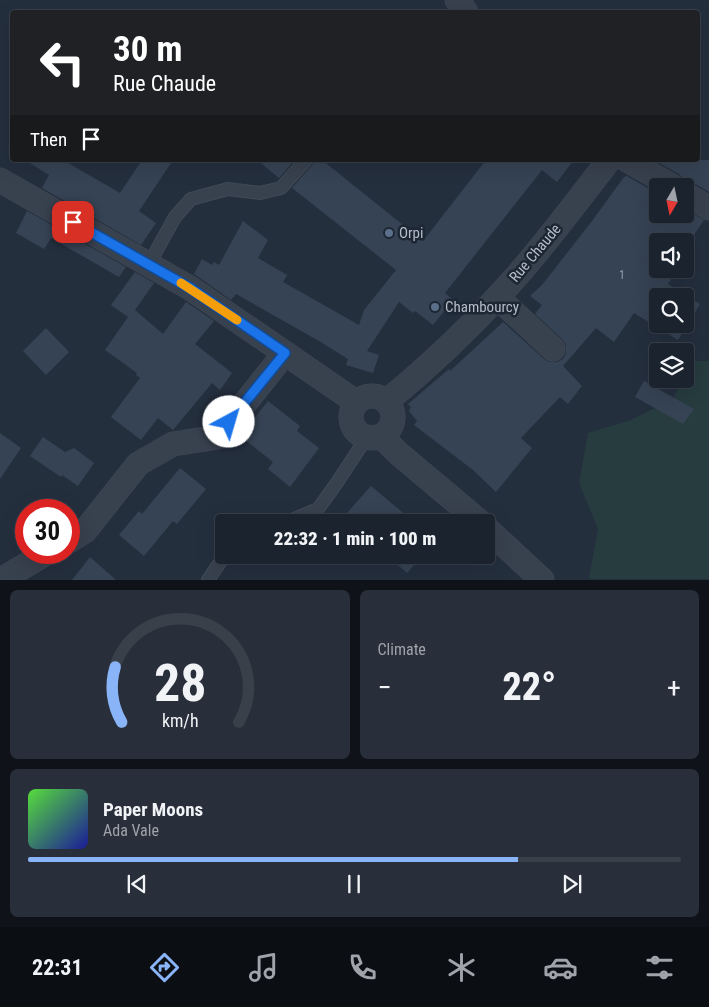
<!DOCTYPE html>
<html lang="en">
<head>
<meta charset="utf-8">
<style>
	:root { --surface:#1b232e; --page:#282f3a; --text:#f1f3f6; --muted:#a0a4aa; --line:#39404a; --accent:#8ab4f8 }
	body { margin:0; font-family:"Roboto Condensed",sans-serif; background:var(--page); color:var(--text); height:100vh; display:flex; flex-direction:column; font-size:19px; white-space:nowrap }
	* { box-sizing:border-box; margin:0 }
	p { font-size:16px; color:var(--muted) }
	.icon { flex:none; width:28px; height:28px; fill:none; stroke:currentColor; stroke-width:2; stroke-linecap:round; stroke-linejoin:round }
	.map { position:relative; height:580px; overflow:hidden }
	.drawer { display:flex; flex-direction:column; gap:10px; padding:10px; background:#0f1319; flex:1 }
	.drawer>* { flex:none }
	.hud { position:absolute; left:10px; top:10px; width:690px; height:152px; border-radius:5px; box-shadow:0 5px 20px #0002,0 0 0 1px var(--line); background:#202124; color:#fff; overflow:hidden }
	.needle { width:32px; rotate:189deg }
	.buttons { position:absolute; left:649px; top:178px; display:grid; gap:10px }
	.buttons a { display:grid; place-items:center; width:45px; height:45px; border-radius:5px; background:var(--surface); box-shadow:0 5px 20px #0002,0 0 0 1px var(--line); font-size:25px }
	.speed { position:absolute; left:15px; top:499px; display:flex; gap:10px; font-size:25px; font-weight:700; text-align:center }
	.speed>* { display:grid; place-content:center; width:65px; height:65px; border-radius:50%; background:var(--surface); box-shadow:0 5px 20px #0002,0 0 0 1px var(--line); line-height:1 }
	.speed .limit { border:8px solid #d22; background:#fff; color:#111 }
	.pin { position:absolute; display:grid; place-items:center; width:42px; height:42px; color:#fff; margin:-21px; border-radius:10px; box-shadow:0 2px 8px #0006 }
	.me { position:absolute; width:55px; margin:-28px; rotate:39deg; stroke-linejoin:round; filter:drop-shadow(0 0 4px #0008) }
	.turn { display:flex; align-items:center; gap:18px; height:105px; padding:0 20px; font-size:22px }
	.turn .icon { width:65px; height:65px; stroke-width:2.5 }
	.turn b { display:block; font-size:35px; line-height:42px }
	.then { display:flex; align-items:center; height:48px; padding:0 20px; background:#0003; gap:10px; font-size:19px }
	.big { font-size:38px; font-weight:800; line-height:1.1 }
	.drawer .widget { flex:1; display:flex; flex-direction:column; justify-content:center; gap:8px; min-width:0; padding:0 18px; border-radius:8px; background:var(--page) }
	.drawer .dial { align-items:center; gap:0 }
	.dial svg { height:130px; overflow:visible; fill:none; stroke:var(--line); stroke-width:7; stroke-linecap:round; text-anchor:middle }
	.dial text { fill:var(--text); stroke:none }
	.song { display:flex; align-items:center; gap:15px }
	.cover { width:60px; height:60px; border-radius:8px; background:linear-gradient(135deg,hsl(110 70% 55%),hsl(240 70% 35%)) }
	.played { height:5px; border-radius:2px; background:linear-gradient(90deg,var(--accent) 75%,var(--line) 75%) }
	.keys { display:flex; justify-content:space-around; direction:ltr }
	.heat { display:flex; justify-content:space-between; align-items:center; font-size:28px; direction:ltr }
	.drawer .tiles { flex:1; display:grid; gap:10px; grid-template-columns:1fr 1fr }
	.widget:last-child { grid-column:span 2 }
	.trip { position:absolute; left:215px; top:514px; width:280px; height:50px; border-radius:5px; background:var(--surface); box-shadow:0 5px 20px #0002,0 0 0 1px var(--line); font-weight:800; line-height:50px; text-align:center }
	.dock { display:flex; height:80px; justify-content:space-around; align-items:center; background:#0b0e12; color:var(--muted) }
	.dock .icon { width:35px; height:35px }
	.dock .current { color:var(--accent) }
	.dock b { font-size:22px; color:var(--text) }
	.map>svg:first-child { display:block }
	.green { fill:#263c3f }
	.building { fill:#364354; fill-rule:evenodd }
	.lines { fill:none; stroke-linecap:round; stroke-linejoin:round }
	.lane-casing { stroke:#414a57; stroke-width:14 }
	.street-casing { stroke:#414a57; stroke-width:25 }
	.lane { stroke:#38414e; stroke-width:12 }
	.street { stroke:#38414e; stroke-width:24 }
	.route-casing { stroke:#114b97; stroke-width:12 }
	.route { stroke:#1a73e8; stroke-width:9 }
	.slow { stroke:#f59e0b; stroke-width:9 }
	.service-dot { fill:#5c6f8a; stroke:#1d2633; stroke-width:2 }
	.labels { text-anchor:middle; stroke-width:5; stroke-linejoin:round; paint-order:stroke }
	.number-label { font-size:12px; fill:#929caa }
	.poi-label { font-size:15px; fill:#b4bcc9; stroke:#1d2633; text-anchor:start }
	.street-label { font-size:15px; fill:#b4bcc9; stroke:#1d2633 }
</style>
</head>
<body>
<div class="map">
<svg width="709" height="580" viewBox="0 0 709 580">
	<rect width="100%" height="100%" fill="#242f3e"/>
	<!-- green -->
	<polygon class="green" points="690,361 709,361 709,579 590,579 589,578 598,529 579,483 588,433 631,420 673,399 682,379 685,379 685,373"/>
	<!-- building -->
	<g class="building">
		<polygon points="25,160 63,160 120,193 142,160 173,160 139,211 156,223 141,245 42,188 49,175"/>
		<polygon points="257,160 295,160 279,178"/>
		<polygon points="314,160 322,160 423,241 486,160 574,160 557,182 542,170 445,293 453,300 433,325 415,311 413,313 399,302 367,351 379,355 373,373 346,365 348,359 319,341 236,294 231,300 194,274 202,259 212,265 214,262 219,265 243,221 268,240 258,258 287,275 283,282 359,325 364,310 396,270 292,188 312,165"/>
		<polygon points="654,160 709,160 709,192 692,182 684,180 679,174"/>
		<path d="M627 176 658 194V214H685V210L704 220 685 248V241H658V269H671L668 273 673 276 668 284 700 304 678 340 634 313 614 342 596 328 563 366 582 386 568 404 560 397 521 438 532 448 496 492 473 470 414 425 417 421 409 411 411 407 408 404 449 369 450 371 503 322 544 359 549 362H557L563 359 566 353V344L562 339 535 314 542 305 530 296 542 285 592 221 624 177ZM658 296H685V324H658Z"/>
		<polygon points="27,211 126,267 119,277 51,238 44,249 16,233"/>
		<polygon points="135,272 154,283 135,310 163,334 186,302 214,321 195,344 232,373 220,390 212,383 173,430 158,418 141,440 111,417 140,378 136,375 137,373 105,350 128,317 111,305"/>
		<polygon points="46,328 69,352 46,375 23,351"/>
		<polygon points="644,381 694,409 683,424 635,397"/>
		<polygon points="268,401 300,426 297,431 319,448 290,487 268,469 273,462 240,436"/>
		<polygon points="0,433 21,448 0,479"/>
		<polygon points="43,437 65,452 74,448 94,463 78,486 62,475 61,477 30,456"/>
		<polygon points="180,468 206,489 177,524 173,521 144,556 119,535 139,511 142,514"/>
		<polygon points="371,486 414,522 339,522"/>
		<polygon points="375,555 436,555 429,564 414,565 407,573 391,559 387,564"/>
		<polygon points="90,557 116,580 72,580"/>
	</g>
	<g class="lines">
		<defs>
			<g id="lane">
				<polyline points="149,264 175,217 191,199 228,189 260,193 281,188 306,160"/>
				<polyline points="287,522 318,509 336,484 367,437"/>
				<polyline points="208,580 225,555"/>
			</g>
			<g id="street">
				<polyline points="457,0 466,12"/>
				<polyline points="627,160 672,186"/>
				<polyline points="0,180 190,288 356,402"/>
				<polyline points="685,194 709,208"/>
				<polyline points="498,298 553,349"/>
				<circle cx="372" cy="417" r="21"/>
				<path d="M387 401C432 364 475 323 514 279 548 241 578 200 609 160"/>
				<polyline points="381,436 398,453 480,522"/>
				<polyline points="486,528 542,580"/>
				<polyline points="69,541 85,531 138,464 173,444 218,437 285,353"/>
				<polyline points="1,580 48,552"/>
			</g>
		</defs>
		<!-- lane casing -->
		<use href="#lane" class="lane-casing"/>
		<!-- street casing -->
		<use href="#street" class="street-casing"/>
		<!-- lane -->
		<use href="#lane" class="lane"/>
		<!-- street -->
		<use href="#street" class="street"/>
	</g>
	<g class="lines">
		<defs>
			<polyline id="route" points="73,222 190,288 285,353 229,422"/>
		</defs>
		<!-- route casing -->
		<use href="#route" class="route-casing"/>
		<!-- route -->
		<use href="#route" class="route"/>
		<!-- slow -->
		<polyline class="slow" points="181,283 237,320"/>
	</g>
	<!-- markers -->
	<g class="service-dot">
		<circle cx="389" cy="233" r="5"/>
		<circle cx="435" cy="307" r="5"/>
	</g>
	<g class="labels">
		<!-- number labels -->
		<g class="number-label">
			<text x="622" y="279">1</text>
		</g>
		<!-- poi labels -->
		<g class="poi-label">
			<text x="399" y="238">Orpi</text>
			<text x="445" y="312">Chambourcy</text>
		</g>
		<!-- street labels -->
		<g class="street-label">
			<text transform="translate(535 253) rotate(-50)" y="5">Rue Chaude</text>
		</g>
	</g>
</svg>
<div class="buttons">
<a><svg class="needle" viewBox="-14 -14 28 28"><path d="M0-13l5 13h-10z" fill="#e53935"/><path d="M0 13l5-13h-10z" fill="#a0a4aa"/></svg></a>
<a><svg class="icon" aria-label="sound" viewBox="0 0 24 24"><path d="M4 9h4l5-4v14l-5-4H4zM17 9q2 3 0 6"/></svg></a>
<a><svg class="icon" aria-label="search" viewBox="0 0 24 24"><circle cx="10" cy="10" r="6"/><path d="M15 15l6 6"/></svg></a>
<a><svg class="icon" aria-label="layers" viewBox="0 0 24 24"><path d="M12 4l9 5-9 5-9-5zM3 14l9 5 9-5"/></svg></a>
</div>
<div class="speed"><div class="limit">30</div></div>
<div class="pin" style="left:73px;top:222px;background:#d93025"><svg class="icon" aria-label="arrive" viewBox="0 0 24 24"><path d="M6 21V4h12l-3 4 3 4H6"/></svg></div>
<svg class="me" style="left:229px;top:422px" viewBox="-20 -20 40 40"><circle r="19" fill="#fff"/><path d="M0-13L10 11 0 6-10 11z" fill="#1a73e8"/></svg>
<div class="trip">22:32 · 1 min · 100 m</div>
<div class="hud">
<div class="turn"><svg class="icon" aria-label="left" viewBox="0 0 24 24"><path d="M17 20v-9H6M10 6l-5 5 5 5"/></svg><div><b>30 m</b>Rue Chaude</div></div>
<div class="then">Then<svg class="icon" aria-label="arrive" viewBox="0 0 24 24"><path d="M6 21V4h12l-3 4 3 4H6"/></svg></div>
</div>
</div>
<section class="drawer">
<div class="tiles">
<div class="widget dial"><svg viewBox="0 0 100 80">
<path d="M14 69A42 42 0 1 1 86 69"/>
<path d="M14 69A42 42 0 0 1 10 35" stroke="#8ab4f8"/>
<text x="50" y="56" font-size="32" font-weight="700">28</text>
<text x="50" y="72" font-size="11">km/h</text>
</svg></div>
<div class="widget"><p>Climate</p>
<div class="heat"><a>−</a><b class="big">22°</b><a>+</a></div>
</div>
<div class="widget">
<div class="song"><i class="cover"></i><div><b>Paper Moons</b><p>Ada Vale</p></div></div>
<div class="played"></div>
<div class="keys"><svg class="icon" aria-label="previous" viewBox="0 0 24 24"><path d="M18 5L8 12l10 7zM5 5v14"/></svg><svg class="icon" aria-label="pause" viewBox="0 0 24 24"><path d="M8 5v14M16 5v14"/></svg><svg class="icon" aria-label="next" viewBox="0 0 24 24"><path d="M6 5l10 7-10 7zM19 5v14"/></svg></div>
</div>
</div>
</section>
<nav class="dock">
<b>22:31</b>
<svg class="icon current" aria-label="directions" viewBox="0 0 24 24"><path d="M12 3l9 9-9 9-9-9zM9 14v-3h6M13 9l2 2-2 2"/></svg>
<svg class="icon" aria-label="music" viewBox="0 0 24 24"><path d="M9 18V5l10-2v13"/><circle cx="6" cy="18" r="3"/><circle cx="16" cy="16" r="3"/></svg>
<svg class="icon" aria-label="phone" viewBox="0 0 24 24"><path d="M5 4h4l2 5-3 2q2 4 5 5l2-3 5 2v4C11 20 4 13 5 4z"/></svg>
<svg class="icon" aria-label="climate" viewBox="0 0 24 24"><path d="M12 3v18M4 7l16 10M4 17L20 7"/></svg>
<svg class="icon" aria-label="car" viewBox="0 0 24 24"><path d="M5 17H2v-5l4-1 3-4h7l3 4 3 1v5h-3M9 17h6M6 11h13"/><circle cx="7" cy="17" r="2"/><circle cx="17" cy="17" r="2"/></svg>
<svg class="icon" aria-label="filters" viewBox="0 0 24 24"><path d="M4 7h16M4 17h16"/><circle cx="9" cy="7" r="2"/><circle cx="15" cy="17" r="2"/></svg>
</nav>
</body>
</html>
